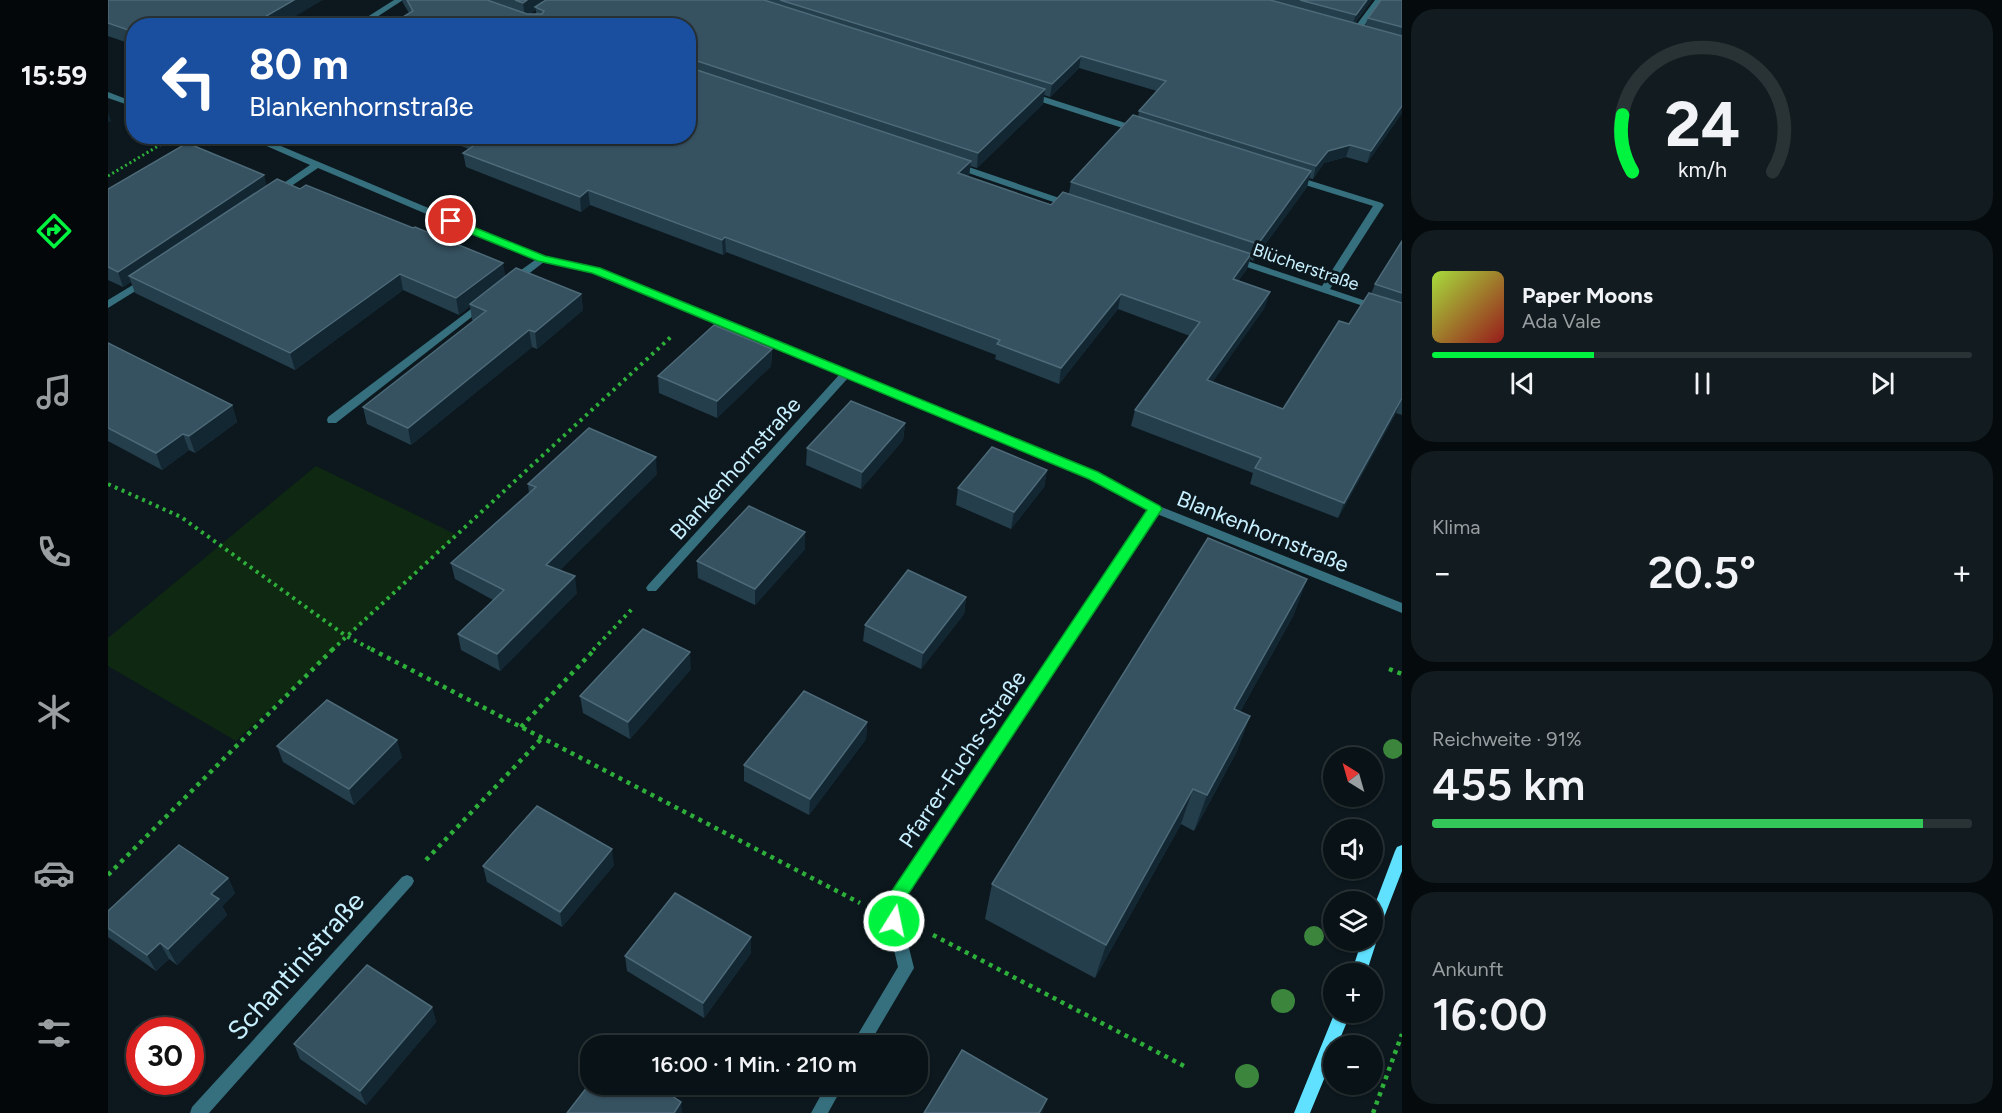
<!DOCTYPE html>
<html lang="de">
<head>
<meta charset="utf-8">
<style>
	:root { --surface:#091216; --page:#121b1f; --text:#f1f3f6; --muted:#999ea1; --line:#293235; --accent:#00f33f }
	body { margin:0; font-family:Figtree,sans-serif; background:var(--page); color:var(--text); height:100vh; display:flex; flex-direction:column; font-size:22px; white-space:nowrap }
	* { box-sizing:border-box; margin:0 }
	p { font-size:20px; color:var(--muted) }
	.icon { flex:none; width:33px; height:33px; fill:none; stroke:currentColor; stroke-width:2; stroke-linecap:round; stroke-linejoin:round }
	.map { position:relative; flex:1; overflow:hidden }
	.sheet { display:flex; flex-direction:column; gap:9px; padding:9px; background:#050a0c; width:600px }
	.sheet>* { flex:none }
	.guide { position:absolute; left:18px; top:18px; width:570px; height:126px; border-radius:24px; box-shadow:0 2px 4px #0004,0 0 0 2px var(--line); background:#1a4fa0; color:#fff; overflow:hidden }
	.needle { width:39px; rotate:323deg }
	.fabs { position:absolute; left:1215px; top:747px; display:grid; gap:12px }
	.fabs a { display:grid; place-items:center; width:60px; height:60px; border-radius:50%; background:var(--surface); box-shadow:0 2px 4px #0004,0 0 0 2px var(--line); font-size:30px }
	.speed { position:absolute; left:18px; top:1017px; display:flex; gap:12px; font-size:30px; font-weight:700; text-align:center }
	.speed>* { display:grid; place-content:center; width:78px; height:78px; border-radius:50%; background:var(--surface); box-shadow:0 2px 4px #0004,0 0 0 2px var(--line); line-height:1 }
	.speed .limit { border:9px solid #d22; background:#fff; color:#111 }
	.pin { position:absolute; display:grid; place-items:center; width:51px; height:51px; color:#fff; margin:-26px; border:3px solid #fff; border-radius:50%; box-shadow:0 2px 6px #0007 }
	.me { position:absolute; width:66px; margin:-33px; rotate:10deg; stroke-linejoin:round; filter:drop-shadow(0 0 4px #0008) }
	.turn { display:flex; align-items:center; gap:21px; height:126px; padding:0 24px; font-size:27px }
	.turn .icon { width:78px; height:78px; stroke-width:2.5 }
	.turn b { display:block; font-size:42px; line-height:51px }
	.big { font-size:45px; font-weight:600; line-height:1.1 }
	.sheet .widget { flex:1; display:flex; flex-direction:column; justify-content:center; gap:9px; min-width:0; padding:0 21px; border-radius:24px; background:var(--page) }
	.sheet .dial { align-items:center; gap:0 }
	.dial svg { height:156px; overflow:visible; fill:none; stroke:var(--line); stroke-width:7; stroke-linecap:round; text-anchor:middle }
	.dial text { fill:var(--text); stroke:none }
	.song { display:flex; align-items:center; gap:18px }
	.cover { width:72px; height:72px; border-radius:9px; background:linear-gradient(135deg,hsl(80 70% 55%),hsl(0 70% 35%)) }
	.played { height:6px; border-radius:3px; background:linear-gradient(90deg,var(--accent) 30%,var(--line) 30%) }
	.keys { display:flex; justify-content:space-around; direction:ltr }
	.heat { display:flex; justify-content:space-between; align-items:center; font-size:33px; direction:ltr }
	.charge { height:9px; border-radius:4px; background:linear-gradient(90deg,#34c759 91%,var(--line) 0) }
	.trip { position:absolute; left:472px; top:1035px; width:348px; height:60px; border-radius:24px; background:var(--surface); box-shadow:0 2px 4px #0004,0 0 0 2px var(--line); font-weight:600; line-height:60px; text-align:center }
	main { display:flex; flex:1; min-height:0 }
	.tab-bar { display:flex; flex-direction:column; width:108px; justify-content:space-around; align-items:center; background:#040709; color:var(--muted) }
	.tab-bar .icon { width:42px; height:42px }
	.tab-bar .selected { color:var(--accent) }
	.tab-bar b { font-size:27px; color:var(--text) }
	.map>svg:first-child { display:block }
	.green { fill:#0f2812 }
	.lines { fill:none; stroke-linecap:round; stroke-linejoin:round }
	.path-far2 { stroke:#2daf3a; stroke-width:3; stroke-dasharray:2 3; stroke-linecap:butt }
	.path-far1 { stroke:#2daf3a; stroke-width:4; stroke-dasharray:3 4.5; stroke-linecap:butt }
	.path { stroke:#2daf3a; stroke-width:4.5; stroke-dasharray:4 5; stroke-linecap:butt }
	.lane { fill:#366f7d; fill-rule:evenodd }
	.street { fill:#366f7d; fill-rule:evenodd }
	.secondary { fill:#5fe1ff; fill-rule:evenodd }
	.tree { fill:#3b853c }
	.wall { fill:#243e4c; fill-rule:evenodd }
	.shaded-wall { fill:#132732 }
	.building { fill:#365160; stroke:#4d6a79; stroke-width:1.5 }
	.route { fill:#00f33f; stroke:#009e29; stroke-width:1.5 }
	.labels { text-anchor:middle; stroke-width:6; stroke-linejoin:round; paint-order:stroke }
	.far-street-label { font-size:18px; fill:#c8f0ff; stroke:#0c181e }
	.street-label { font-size:22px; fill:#c8f0ff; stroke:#0c181e }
	.near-street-label { font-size:27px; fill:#c8f0ff; stroke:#0c181e }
</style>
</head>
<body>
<main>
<nav class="tab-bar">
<b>15:59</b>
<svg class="icon selected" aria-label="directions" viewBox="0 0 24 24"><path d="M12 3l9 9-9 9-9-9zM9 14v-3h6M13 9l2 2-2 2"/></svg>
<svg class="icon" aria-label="music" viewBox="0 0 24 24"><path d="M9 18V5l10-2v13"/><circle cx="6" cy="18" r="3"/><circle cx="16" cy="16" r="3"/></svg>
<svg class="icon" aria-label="phone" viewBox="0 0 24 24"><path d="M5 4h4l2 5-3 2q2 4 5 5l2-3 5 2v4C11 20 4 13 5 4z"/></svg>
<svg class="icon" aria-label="climate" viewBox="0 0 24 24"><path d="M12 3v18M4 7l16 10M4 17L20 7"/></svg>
<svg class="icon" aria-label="car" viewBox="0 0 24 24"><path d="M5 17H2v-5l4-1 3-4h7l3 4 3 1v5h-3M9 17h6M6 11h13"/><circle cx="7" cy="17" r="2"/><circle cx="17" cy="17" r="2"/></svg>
<svg class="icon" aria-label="filters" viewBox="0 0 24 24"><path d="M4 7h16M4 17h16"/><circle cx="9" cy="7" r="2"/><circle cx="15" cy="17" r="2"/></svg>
</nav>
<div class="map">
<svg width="1294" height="1113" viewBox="0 0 1294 1113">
	<rect width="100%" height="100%" fill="#0c181e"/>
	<!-- green -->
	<polygon class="green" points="208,466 349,535 128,741 0,666 0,638"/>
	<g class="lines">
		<!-- path-far2 -->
		<polyline class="path-far2" points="0,176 67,136"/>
		<!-- path-far1 -->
		<g class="path-far1">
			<polyline points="0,484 73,517 238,636 265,650"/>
			<polyline points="224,650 565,335"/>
			<polyline points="485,650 525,608"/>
		</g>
		<!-- path -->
		<g class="path">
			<polyline points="263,649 752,903"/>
			<polyline points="1281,669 1294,674"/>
			<polyline points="413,727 487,649"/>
			<polyline points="318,860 434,738"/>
			<polyline points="0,875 225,649"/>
			<polyline points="825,935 1076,1066"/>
			<polyline points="1265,1113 1294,1034"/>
		</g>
		<!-- lane -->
		<polygon class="lane" points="1267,0 1275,0 1250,34 1244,34 1243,32"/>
		<!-- street -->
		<g class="street">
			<polygon points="286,0 295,0 255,26 245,26"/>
			<polygon points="0,92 26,102 26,107 0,98"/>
			<polygon points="921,92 1033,128 1034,130 1033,132 1027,132 918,97 917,95"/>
			<polygon points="136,136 149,136 437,257 491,269 989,472 1051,506 1294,603 1294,613 1049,514 791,908 806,968 760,1046 743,1046 790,967 776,907 778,902 1040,510 981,478 740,378 548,591 540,591 538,588 540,585 731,375 485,273 436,262 410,282 402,282 402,278 427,260 210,168 170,195 164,195 164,191 202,165"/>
			<polygon points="846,162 966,203 968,205 966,207 960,207 843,167 841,165"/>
			<polygon points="1184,175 1274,203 1276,205 1222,289 1294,313 1294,319 1121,261 1121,257 1127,257 1214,286 1265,206 1181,180 1181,176"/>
			<polygon points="38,277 43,280 42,282 0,308 0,300"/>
			<polygon points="375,300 380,303 379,305 228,423 220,423 219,420 220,417"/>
			<polygon points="299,875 304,877 306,881 304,885 101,1113 82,1113 84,1107 294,877"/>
			<polygon points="719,1084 736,1084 720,1113 703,1113"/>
		</g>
		<!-- secondary -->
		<g class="secondary">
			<polygon points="1294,845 1294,871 1268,938 1269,940 1258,974 1243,974 1254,940 1264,940 1264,912 1287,851 1289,847"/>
			<polygon points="1227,1012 1243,1012 1229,1046 1226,1046 1226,1055 1202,1113 1186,1113"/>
		</g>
	</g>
	<!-- trees -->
	<g class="tree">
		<circle cx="1285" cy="749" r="10"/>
		<circle cx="1206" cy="936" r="10"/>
		<circle cx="1175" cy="1001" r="12"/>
		<circle cx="1139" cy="1076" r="12"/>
	</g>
	<!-- wall -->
	<g class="wall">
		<polygon points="0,0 26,26 26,45 0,36"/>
		<path d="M294 0H1264L1247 23 1257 26 1260 18 1294 0V113L1259 163 1238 157 1216 163 1205 179 1201 178 1199 187 1145 261 1142 259 1139 269 1130 281 1157 307 1104 382 1175 409 1241 324 1263 294 1267 284 1294 241V415L1288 413 1230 518 1142 484 1145 473 1023 426 1027 410 1082 336 1010 309 951 384 887 359 888 355 618 252 615 255 482 205 473 212 358 167 355 153 361 149 328 136H580V26L301 13 295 3ZM428 10V14H421ZM971 68 1049 91 1031 111 1030 117 963 182 961 193 943 205 860 177 861 176 862 166 869 168 935 104 936 95 942 97Z"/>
		<polygon points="159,186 397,277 473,294 475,310 429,349 424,347 303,445 259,424 255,407 366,321 364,320 362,306 351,315 295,290 187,370 27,293 23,282 15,287 0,280 0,189"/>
		<polygon points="0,343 124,405 129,422 87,453 81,450 54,470 0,441"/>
		<polygon points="664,349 663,366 609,418 551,393 550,376"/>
		<polygon points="797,423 795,440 753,489 698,465 699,448"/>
		<polygon points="939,470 936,487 903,529 848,505 850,488"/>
		<polygon points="549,474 452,570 469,593 392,671 353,650 350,634 385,600 347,579 343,563 421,493 420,484"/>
		<polygon points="697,532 697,549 647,605 590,578 589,561"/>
		<polygon points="1199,579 1185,616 1132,712 1142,716 1128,753 1086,831 1073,824 987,978 877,919 884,884"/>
		<polygon points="858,597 856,614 813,669 755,641 757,625"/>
		<polygon points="583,669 522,739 475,713 472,696"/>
		<polygon points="759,722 758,739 701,815 636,781 636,765"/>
		<polygon points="169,746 294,757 246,805 175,762"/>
		<polygon points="506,865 454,927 379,882 375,866"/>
		<polygon points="120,878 127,893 114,906 119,915 69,965 61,959 48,971 0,937 0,911"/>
		<polygon points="643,937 643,953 596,1018 519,971 517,956"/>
		<polygon points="324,1007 328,1022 258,1105 192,1059 186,1044"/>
	</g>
	<!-- shaded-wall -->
	<g class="shaded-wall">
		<polygon points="186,0 215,0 171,26 141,26"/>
		<polygon points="419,0 445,0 427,7 428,10 417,17 415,3"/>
		<polygon points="1259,0 1264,0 1244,26 1248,15"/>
		<polygon points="973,56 971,68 942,97 944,84"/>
		<polygon points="937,89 935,104 869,168 870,153"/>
		<polygon points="1294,106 1294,113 1259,163 1263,151"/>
		<polygon points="0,112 3,121 0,122"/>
		<polygon points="1242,145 1238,157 1216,163 1205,179 1208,166 1220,151"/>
		<polygon points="863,161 861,176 848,188 850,173"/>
		<polygon points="1203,171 1199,187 1145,261 1150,244"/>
		<polygon points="156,175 160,190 21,276 23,282 15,287 10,272"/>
		<polygon points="480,190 482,205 473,212 472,197"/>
		<polygon points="617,237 618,252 615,255 614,240"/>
		<polygon points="1143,254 1139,269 1120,295 1125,279"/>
		<polygon points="395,263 398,279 362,304 362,306 351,315 348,298"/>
		<polygon points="292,274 295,290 187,370 182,353"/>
		<polygon points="1162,292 1157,307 1095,396 1099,380"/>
		<polygon points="473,294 475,310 429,349 427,332"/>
		<polygon points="1013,294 1010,309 951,384 953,368"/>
		<polygon points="421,330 424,347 303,445 300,428"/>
		<polygon points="664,349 663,366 609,418 609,401"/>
		<polygon points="1294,398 1288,413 1230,518 1236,503"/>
		<polygon points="124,405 129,422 87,453 81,436"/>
		<polygon points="797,423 795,440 753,489 754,472"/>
		<polygon points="75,434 81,450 54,470 48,453"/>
		<polygon points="548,457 549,474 440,582 438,565"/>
		<polygon points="939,470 936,487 903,529 906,512"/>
		<polygon points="697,532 697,549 647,605 647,589"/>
		<polygon points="467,576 469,593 392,671 389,654"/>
		<polygon points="1199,579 1185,616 1113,746 1126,709"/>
		<polygon points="858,597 856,614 813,669 815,653"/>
		<polygon points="582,652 583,669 522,739 520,722"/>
		<polygon points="1142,716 1128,753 1086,831 1099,795"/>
		<polygon points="759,722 758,739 701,815 702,799"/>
		<polygon points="289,740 294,757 246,805 241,789"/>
		<polygon points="1085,789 1073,824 987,978 998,945"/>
		<polygon points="504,849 506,865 454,927 452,912"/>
		<polygon points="120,878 127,893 114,906 119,915 69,965 60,949 103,894"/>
		<polygon points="643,937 643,953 596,1018 595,1003"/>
		<polygon points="52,943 61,959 48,971 39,955"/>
		<polygon points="324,1007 328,1022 258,1105 252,1091"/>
		<polygon points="939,1099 934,1113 931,1113"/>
		<polygon points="573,1102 574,1113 566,1113"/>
	</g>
	<!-- building -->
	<g class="building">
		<polygon points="0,0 186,0 141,26 26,26 26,32 0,23"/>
		<polygon points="299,0 379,0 419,14 434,14 436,11 427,7 438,0 656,0 937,89 870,153 580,58 580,26 280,26 305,11"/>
		<polygon points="407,0 419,0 415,3"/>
		<polygon points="672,0 1162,0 1294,36 1294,106 1263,151 1242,145 1220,151 1208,166 1031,111 1058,81 973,56 944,84"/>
		<polygon points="1192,0 1259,0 1248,15"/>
		<polygon points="1273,0 1294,0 1294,27 1260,18"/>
		<polygon points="580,67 863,161 850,173 943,205 955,192 1143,254 1125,279 1162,292 1099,380 1175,409 1231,321 1241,324 1261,293 1294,303 1294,398 1236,503 1147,468 1153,458 1027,410 1092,322 1013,294 953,368 889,344 892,340 617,237 614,240 480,190 472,197 355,153 374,140 365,136 580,136"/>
		<polygon points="1025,115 1203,171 1150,244 963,182"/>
		<polygon points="79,143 156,175 10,272 0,267 0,189"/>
		<polygon points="169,179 192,189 198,185 305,228 307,227 395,263 348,298 292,274 182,353 21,276"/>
		<polygon points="1294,241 1294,293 1267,284"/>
		<polygon points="408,268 473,294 427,332 421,330 300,428 255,407 378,311 362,304"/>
		<polygon points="606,325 664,349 609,401 550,376"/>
		<polygon points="0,343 124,405 81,436 75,434 48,453 0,428"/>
		<polygon points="743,401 797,423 754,472 699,448"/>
		<polygon points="481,428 548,457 438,565 467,576 389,654 350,634 396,590 343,563 428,487 420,484"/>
		<polygon points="884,447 939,470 906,512 850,488"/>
		<polygon points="641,506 697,532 647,589 589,561"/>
		<polygon points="1100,538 1199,579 1126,709 1142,716 1099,795 1085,789 998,945 884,884"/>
		<polygon points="800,570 858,597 815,653 757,625"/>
		<polygon points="535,629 582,652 520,722 472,696"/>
		<polygon points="696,691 759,722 702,799 636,765"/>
		<polygon points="219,700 289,740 241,789 169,746"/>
		<polygon points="429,806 504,849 452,912 375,866"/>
		<polygon points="71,845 120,878 103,894 111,899 60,949 52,943 39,955 0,928 0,911"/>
		<polygon points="567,893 643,937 595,1003 517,956"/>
		<polygon points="259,965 324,1007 252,1091 186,1044"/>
		<polygon points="854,1050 939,1099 931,1113 816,1113"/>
		<polygon points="483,1082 483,1084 546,1084 573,1102 566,1113 459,1113"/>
	</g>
	<!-- route -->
	<polygon class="route" points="343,218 437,256 492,268 990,472 1052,506 1054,509 1052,512 791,908 795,921 792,926 786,928 780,926 775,907 777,901 1039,510 981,479 504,281 484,273 430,261 339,224 339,219"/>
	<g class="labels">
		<!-- far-street labels -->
		<g class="far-street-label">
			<text transform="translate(1198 267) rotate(19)" y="6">Blücherstraße</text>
		</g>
		<!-- street labels -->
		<g class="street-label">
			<text transform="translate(627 468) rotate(-48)" y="8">Blankenhornstraße</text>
			<text transform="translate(1155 531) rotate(22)" y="8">Blankenhornstraße</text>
			<text transform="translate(854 759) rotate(-56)" y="8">Pfarrer-Fuchs-Straße</text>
		</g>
		<!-- near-street labels -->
		<g class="near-street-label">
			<text transform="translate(188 966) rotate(-48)" y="9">Schantinistraße</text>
		</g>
	</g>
</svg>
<div class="fabs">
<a><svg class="needle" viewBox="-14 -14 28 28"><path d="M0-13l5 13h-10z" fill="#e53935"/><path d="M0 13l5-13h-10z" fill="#999ea1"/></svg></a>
<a><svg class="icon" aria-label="sound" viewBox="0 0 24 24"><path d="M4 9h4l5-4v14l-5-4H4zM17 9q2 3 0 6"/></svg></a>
<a><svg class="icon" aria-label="layers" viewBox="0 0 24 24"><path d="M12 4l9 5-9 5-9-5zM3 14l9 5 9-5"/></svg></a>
<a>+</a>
<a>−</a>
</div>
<div class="speed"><div class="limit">30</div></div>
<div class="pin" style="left:343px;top:221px;background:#d93025"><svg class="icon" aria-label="arrive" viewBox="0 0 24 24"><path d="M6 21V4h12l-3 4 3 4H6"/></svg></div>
<svg class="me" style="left:786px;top:921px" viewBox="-20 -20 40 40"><circle r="17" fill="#00f33f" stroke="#fff" stroke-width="3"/><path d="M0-11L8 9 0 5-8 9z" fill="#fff"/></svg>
<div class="trip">16:00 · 1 Min. · 210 m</div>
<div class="guide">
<div class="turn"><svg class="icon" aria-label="left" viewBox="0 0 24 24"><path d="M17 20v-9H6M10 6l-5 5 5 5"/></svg><div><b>80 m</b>Blankenhornstraße</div></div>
</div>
</div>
<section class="sheet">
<div class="widget dial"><svg viewBox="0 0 100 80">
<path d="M14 69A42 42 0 1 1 86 69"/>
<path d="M14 69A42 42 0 0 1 9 40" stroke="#00f33f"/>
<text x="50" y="56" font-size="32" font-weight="700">24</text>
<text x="50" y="72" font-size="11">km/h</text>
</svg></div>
<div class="widget">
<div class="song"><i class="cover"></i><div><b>Paper Moons</b><p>Ada Vale</p></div></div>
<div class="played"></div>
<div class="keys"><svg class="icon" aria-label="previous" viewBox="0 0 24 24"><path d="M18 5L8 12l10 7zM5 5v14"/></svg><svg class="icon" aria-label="pause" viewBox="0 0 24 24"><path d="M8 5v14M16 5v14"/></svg><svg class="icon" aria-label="next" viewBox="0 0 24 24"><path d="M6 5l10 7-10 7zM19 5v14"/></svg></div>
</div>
<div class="widget"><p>Klima</p>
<div class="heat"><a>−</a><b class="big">20.5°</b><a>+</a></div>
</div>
<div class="widget"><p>Reichweite · 91%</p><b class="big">455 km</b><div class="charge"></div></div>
<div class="widget"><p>Ankunft</p><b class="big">16:00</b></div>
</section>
</main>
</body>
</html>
